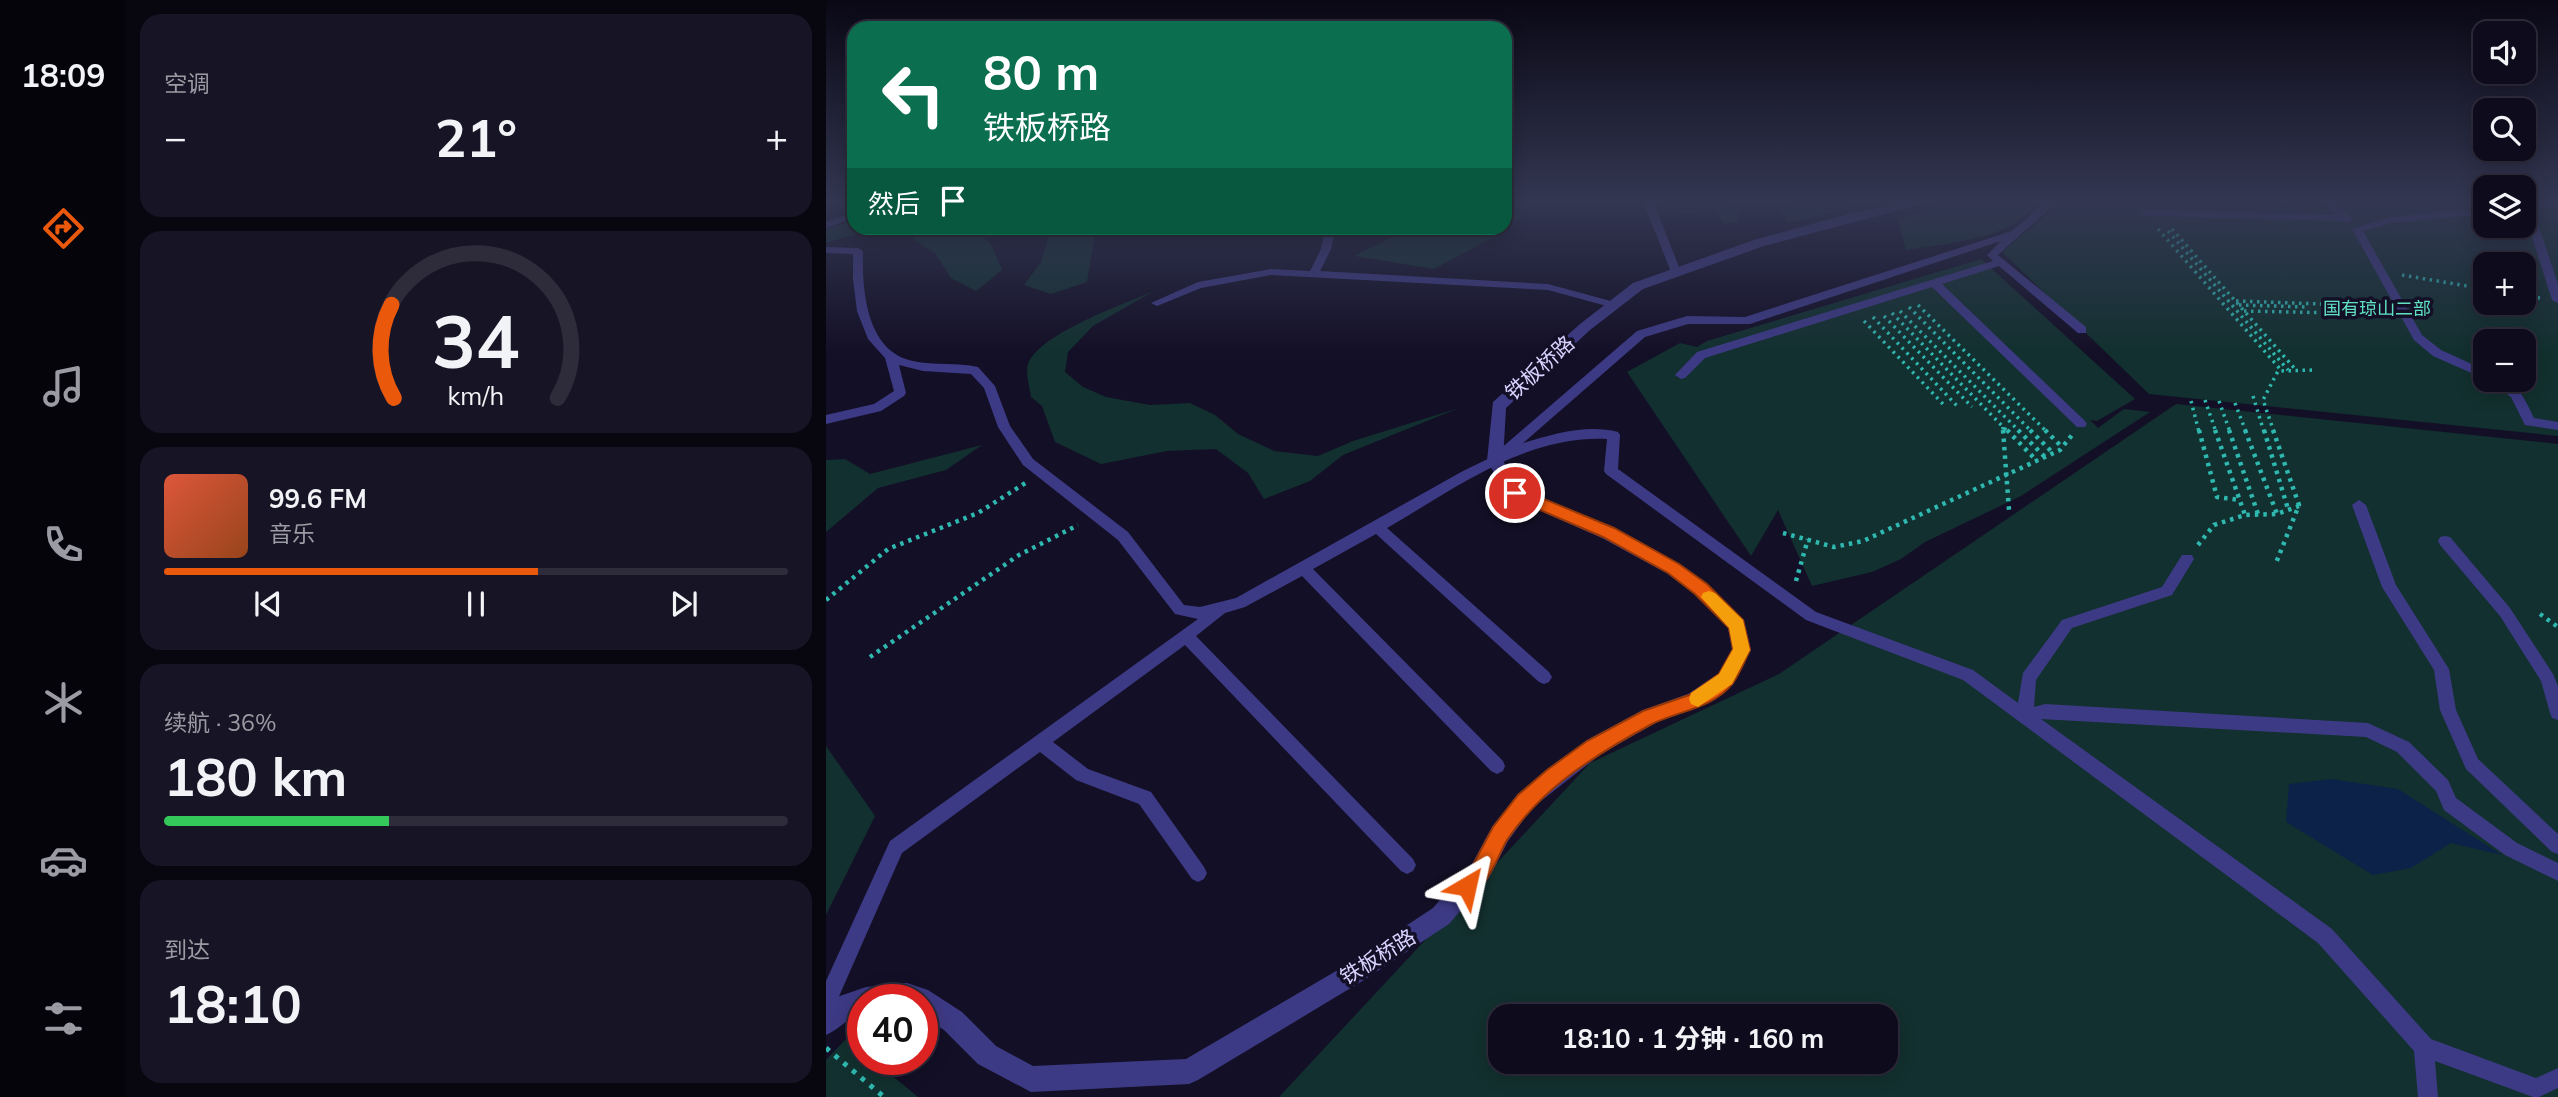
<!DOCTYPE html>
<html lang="zh">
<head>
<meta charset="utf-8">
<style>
	:root { --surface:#0e0b1c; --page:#171425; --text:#f1f3f6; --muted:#9b9ba3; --line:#2e2b3b; --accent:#ea580c }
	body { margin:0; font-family:Mulish,"Noto Sans SC",sans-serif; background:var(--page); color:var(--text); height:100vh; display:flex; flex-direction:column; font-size:26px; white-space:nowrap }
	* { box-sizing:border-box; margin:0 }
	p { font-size:23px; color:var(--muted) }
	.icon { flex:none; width:38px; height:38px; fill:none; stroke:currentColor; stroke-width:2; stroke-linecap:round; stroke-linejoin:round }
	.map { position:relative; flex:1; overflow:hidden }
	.panel { display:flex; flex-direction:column; gap:14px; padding:14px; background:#08060f; width:700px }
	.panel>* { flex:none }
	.banner { position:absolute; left:21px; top:21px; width:665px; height:214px; border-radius:21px; box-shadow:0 4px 18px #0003,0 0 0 2px var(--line); background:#0b6e4f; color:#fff; overflow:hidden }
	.controls { position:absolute; left:1647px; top:21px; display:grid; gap:14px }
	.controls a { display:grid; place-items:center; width:63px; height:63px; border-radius:14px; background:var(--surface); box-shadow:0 4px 18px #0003,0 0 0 2px var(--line); font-size:35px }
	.speed { position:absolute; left:21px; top:984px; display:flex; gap:14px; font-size:35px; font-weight:700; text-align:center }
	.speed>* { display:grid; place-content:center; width:91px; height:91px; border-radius:50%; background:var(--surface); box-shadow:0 4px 18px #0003,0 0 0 2px var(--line); line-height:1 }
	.speed .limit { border:10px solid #d22; background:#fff; color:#111 }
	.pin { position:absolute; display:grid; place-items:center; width:60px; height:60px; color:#fff; margin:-30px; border:4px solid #fff; border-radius:50%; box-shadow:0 2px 7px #0007 }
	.me { position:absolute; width:77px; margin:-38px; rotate:36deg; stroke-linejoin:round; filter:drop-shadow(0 0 5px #0008) }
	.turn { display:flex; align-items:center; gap:24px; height:147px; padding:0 21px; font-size:32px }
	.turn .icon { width:91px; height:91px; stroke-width:2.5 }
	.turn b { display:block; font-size:49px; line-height:60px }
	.then { display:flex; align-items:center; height:66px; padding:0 21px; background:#0003; gap:14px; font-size:26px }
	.big { font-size:52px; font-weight:700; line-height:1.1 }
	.panel .widget { flex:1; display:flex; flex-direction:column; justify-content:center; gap:10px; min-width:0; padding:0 24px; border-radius:21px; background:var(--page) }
	.panel .dial { align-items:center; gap:0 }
	.dial svg { height:182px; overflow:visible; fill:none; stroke:var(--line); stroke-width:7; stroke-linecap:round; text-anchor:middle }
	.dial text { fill:var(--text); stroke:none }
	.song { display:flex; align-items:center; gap:21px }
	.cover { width:84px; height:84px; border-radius:10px; background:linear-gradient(135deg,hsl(10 70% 55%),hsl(20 70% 35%)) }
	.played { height:7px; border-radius:4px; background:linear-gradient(90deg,var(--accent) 60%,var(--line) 60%) }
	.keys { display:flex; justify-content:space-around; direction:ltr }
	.heat { display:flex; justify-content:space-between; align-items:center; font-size:38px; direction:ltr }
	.charge { height:10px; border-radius:5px; background:linear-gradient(90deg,#34c759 36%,var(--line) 0) }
	.trip { position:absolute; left:662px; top:1004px; width:410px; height:70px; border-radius:21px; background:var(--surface); box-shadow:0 4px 18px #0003,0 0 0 2px var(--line); font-weight:700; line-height:70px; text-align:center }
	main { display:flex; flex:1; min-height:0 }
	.tabs { display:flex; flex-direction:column; width:126px; justify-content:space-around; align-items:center; background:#06040b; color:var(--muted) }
	.tabs .icon { width:49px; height:49px }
	.tabs .selected { color:var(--accent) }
	.tabs b { font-size:32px; color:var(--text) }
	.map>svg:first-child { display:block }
	.green { fill:#12302f; fill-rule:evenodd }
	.water { fill:#0c2248 }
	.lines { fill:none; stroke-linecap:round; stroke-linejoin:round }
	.path-far2 { stroke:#2fb8b0; stroke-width:3.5; stroke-dasharray:2.5 4.5; stroke-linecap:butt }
	.path-far1 { stroke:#2fb8b0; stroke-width:4.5; stroke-dasharray:3.5 5; stroke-linecap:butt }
	.path { stroke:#2fb8b0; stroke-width:5; stroke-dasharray:4.5 7; stroke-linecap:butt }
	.service { fill:#3d3a85; fill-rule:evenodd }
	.tertiary { fill:#3d3a85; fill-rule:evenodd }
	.route { fill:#ea580c; stroke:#983908; stroke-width:2 }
	.slow { fill:#f59e0b }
	.labels { text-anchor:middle; stroke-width:7; stroke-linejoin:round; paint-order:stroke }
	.far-park-label { font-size:18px; fill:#5fe0c0; stroke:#130f26 }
	.street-label { font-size:21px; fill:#d9d4ff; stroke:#130f26 }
</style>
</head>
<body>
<main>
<nav class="tabs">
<b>18:09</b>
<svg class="icon selected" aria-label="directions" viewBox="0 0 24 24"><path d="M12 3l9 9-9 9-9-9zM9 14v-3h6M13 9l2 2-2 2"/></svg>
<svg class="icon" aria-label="music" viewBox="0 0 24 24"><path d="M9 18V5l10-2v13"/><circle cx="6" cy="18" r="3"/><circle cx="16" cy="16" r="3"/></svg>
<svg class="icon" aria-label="phone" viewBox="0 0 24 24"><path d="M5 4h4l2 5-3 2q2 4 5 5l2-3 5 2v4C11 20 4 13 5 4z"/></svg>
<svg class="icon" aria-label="climate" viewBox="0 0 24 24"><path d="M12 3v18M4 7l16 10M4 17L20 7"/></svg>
<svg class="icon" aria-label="car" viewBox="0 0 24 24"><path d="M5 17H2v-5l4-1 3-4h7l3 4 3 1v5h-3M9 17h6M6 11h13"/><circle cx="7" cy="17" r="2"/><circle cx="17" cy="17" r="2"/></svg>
<svg class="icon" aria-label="filters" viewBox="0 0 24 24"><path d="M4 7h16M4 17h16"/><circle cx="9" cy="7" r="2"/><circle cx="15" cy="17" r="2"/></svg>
</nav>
<section class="panel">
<div class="widget"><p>空调</p>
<div class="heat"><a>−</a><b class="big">21°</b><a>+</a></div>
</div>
<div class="widget dial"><svg viewBox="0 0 100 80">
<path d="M14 69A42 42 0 1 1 86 69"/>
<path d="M14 69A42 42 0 0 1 13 28" stroke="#ea580c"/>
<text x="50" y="56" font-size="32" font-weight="700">34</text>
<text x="50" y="72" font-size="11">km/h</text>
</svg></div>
<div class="widget">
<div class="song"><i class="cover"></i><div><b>99.6 FM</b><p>音乐</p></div></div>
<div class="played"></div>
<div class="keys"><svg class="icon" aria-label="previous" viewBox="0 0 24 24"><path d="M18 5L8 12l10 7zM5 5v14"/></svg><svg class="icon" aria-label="pause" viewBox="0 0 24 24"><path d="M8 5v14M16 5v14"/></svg><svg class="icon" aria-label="next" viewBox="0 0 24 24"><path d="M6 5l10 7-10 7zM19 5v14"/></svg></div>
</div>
<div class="widget"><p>续航 · 36%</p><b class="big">180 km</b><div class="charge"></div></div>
<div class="widget"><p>到达</p><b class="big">18:10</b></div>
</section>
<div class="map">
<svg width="1732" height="1097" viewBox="0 0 1732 1097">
	<rect width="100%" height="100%" fill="#130f26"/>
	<!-- green -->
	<g class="green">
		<polygon points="679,201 716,201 673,234 608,269 528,256 585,228 679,228"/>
		<path d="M831 201H904L913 214 911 222 898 224 890 212C873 212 839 220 831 201Z"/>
		<polygon points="981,201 1053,201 962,223 953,212"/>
		<path d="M1125 201H1209C1195 239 1114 244 1080 250L1072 220Z"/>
		<path d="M1237 201H1659V226H1698V201H1732V436L1323 394 1176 252ZM1659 264H1698V303H1659ZM1659 341H1698V380H1659Z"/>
		<polygon points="28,221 28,228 147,228 165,244 176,270 150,291 125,278 109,253 89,241 80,229 50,228 0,243 0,229"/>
		<polygon points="225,228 270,228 261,282 225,294 198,285 215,262"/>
		<polygon points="1155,259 1309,399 1271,421 1264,420 1272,428 1298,409 1324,412 1195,496 1099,542 1075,559 1046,572 986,586 952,510 925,556 801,372 854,343 871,347 881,341"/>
		<path d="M328 291 267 326 242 352 239 372 257 387 280 397 324 405 364 403 389 415 412 434 448 451 492 456 527 441 633 408 517 455 484 481 438 499 422 473 390 449 341 451 275 464 229 442 216 406 205 397C204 388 199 373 202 364 214 333 298 304 328 291Z"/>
		<path d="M1350 404 1732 444V1097H453L764 763 953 674ZM674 1017H1059V1062H674Z"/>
		<polygon points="156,445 120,470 52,488 0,532 0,460 19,459 44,474"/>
		<polygon points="0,746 49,816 0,915"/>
		<polygon points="21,1038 37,1051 37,1059 46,1059 92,1097 0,1097 0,1060"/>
	</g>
	<!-- water -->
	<polygon class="water" points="1505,779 1572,789 1676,855 1625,843 1585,868 1547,875 1460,822 1463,784"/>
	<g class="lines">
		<!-- path-far2 -->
		<g class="path-far2">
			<polyline points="1332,229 1455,370"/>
			<polyline points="1346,229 1470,370"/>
			<polyline points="1342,231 1462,370"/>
			<polyline points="1576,275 1659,289"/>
			<polyline points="1698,296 1714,298"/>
			<polyline points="1410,301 1555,306"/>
			<polyline points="1092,305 1221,432"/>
			<polyline points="1413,305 1481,307"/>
			<polyline points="1083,307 1206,432"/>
			<polyline points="1074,311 1194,432"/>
			<polyline points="1418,311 1560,314"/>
			<polyline points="1066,313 1182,432"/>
			<polyline points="1058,316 1146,407"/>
			<polyline points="1047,317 1133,408"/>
			<polyline points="1038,321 1117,404"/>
			<polyline points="1427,396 1438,432"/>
			<polyline points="1379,400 1390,432"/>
			<polyline points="1365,401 1373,432"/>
			<polyline points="1393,401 1404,432"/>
			<polyline points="1409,403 1420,432"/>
			<polyline points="1177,427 1177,432"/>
			<polyline points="1448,432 1437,400 1452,371 1490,370"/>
		</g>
		<!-- path-far1 -->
		<g class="path-far1">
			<polyline points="1177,430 1183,510"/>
			<polyline points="1181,430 1211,461"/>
			<polyline points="1192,430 1219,457"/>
			<polyline points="1204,430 1227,453"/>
			<polyline points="1219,430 1236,447"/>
			<polyline points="1373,430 1391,497 1414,500"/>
			<polyline points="1389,430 1419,515"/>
			<polyline points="1403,430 1432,514"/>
			<polyline points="1419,430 1451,514"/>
			<polyline points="1438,430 1462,509"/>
			<polyline points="1447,430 1473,505 1450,563"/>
			<polyline points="957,533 1008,547 1037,541 1234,450 1246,435"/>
			<polyline points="1372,545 1388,525 1419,515 1451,514 1473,506"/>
			<polyline points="970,581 982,539"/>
			<polyline points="0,600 62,549 152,513 201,482"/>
			<polyline points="1714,614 1732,627"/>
			<polyline points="44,657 193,555 252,525"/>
		</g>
		<!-- path -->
		<polyline class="path" points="0,1048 58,1097"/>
		<!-- service -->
		<g class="service">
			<polygon points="817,201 827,201 855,272 854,274 846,274 845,272"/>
			<path d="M1221 201H1232L1172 255 1260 327V333H1252L1173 266 1116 284 1259 421 1261 424 1259 427H1251L1106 287 879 358 859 378 855 379 849 375 871 352 1167 261 1161 255 1175 241 924 324H862L819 337 697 443C728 434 760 424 792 432L794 435 792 469 990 612 1147 670 1192 703 1197 673 1236 620 1336 587 1356 555H1366L1368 559 1346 595 1246 628 1210 680 1208 707 1219 704 1542 723 1583 742 1622 780 1630 798 1691 843 1732 863V881L1679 855 1618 810 1610 791 1571 752 1540 737 1215 719 1506 929 1605 1039 1710 1078 1732 1068V1088L1713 1097H1707L1609 1061 1612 1097H1592L1588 1051 1492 943 1137 680 980 620 780 474 778 471 781 439C699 435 629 489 561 528L723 672 726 677 723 682 718 684 713 682 550 534 487 569 677 761 679 766 677 771 671 774 665 771 476 576 419 607 399 613 370 636 587 859 590 865 587 871 581 874 575 871 359 645 227 742 262 769 325 792 378 867 381 873 378 879 372 882 366 879 313 804 250 780 214 752 76 853 7 1010 0 1013V981L64 841 372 619 349 614 292 540 197 465 172 427 158 388 145 374 97 371 73 365 80 393 78 396 55 411 0 424V415L48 404 68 391 59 358 42 339 31 311 27 279V254L0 253V247L32 248 37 251C36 290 40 351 87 361 108 366 131 362 152 367L169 386 184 426 207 459 302 532 358 605 374 607 410 598 637 471 672 454 673 450 811 331 861 316 919 317 1186 231Z"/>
			<polygon points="1497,201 1507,201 1527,220 1522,223 1517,221 1319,216 1314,213 1319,210 1511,215"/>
			<polygon points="1732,201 1732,207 1707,209 1732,284 1732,303 1726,300 1698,212 1698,204"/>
			<polygon points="1659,208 1659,214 1565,223 1537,231 1596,335 1615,350 1659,370 1659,379 1607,356 1588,340 1526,229 1565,217"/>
			<polygon points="28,212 28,218 0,228 0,222"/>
			<polygon points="499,228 509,228 509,230 535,228 508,236 505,249 494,271 722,284 792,303 794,305 788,308 722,290 445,275 375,288 331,306 325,303 372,282 445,269 484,271 495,249"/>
			<path d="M1662 380C1691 379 1697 395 1708 418L1732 422V430L1699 425 1685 397Z"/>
			<polygon points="1533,500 1540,505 1570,585 1623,669 1630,710 1652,759 1732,834 1732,854 1726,852 1640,769 1614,710 1608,670 1556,587 1526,505"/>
			<polygon points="1619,536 1624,537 1684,608 1727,674 1732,686 1732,720 1726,718 1724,713 1715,681 1674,616 1614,545 1612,541 1614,537"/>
		</g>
		<!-- tertiary -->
		<path class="tertiary" d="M1084 201H1107L938 246 817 289 764 330 680 408 677 461 695 489 788 528 854 564 881 584 918 620 925 650 907 685 876 706 831 722 775 754 706 808 682 841 663 878 623 924 538 980 372 1080 363 1084 205 1092 152 1064 118 1030 96 1016V999H37V1013C22 1017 14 1029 0 1035V1007L11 997 40 987 81 983 102 990 136 1012 170 1046 207 1066 360 1059 522 964 607 908 647 862 666 827 692 794 761 740 817 710 862 694 893 673 906 649 902 628 869 594 842 574 776 538 683 497 661 461 667 402 754 324 807 283 928 240 1026 213Z"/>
	</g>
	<!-- sky -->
	<linearGradient id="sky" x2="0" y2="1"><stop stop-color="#0a0815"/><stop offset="0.57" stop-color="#333752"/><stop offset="1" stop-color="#333752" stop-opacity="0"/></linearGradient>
	<rect width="1732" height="354" fill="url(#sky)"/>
	<!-- route -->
	<path class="route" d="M689 487 788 528 853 564 881 584 917 620 924 650C919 660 914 673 907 683 888 708 852 711 826 724 794 741 764 759 736 781 715 798 696 818 681 840 670 859 663 887 641 896L634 893 631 886 648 863 667 827 692 795 721 770 761 741 817 711 863 695 893 674 907 649 903 628 869 594 842 573 777 537 684 497 681 493 684 489Z"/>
	<!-- slow -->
	<polygon class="slow" points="883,591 889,593 917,620 924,650 906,684 872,707 865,704 863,699 865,693 893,674 907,649 903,628 875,597 877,593"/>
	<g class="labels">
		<!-- far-park labels -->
		<g class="far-park-label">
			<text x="1551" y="315">国有琼山二部</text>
		</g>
		<!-- street labels -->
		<g class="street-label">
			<text transform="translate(714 368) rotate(-42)" y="7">铁板桥路</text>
			<text transform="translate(552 957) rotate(-32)" y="7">铁板桥路</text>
		</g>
	</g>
</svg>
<div class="controls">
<a><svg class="icon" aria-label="sound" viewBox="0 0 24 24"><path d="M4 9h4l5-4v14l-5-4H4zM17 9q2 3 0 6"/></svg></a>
<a><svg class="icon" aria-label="search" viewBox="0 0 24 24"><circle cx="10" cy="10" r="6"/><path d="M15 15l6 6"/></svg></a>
<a><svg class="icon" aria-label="layers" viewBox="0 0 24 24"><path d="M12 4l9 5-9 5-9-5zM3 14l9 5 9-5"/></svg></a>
<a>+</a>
<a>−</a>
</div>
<div class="speed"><div class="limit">40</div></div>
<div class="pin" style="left:689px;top:493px;background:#d93025"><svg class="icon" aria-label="arrive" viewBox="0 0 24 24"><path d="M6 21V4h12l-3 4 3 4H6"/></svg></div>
<svg class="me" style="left:641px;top:886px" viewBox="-20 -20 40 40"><path d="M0-17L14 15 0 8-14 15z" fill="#ea580c" stroke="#fff" stroke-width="4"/></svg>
<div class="trip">18:10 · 1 分钟 · 160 m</div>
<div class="banner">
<div class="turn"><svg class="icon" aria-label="left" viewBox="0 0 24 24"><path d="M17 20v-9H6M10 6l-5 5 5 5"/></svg><div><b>80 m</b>铁板桥路</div></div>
<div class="then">然后<svg class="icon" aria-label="arrive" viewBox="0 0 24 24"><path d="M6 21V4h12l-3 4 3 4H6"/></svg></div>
</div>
</div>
</main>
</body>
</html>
